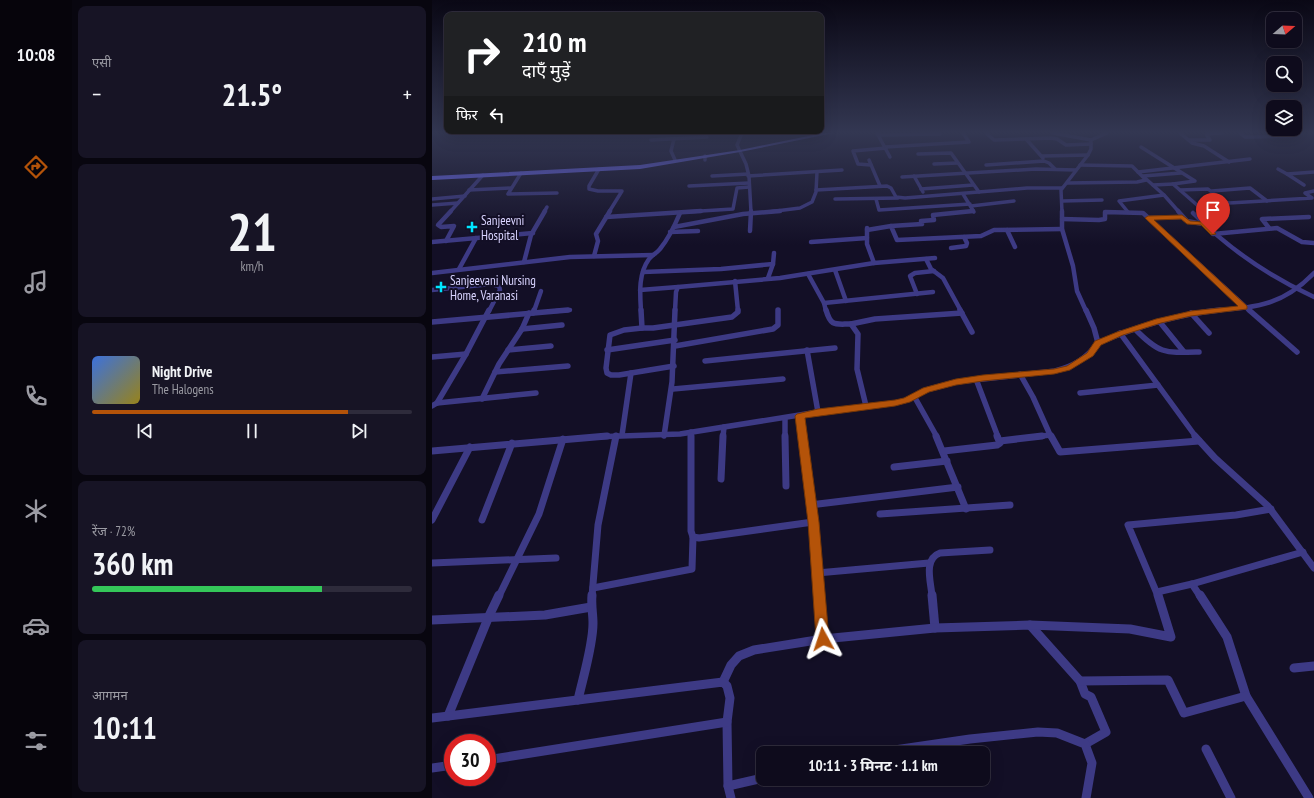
<!DOCTYPE html>
<html lang="hi">
<head>
<meta charset="utf-8">
<style>
	:root { --surface:#0e0b1c; --page:#171425; --text:#f1f3f6; --muted:#9b9ba3; --line:#2e2b3b; --accent:#b45309 }
	body { margin:0; font-family:"PT Sans Narrow","Noto Sans Devanagari",sans-serif; background:var(--page); color:var(--text); height:100vh; display:flex; flex-direction:column; font-size:15px; white-space:nowrap }
	* { box-sizing:border-box; margin:0 }
	p { font-size:13px; color:var(--muted) }
	.icon { flex:none; width:22px; height:22px; fill:none; stroke:currentColor; stroke-width:2; stroke-linecap:round; stroke-linejoin:round }
	.map { position:relative; flex:1; overflow:hidden }
	.sheet { display:flex; flex-direction:column; gap:6px; padding:6px; background:#08060f; width:360px }
	.sheet>* { flex:none }
	.top-card { position:absolute; left:12px; top:12px; width:380px; height:122px; border-radius:8px; box-shadow:0 4px 16px #0002,0 0 0 1px var(--line); background:#202124; color:#fff; overflow:hidden }
	.needle { width:26px; rotate:71deg }
	.fabs { position:absolute; left:834px; top:12px; display:grid; gap:8px }
	.fabs a { display:grid; place-items:center; width:36px; height:36px; border-radius:8px; background:var(--surface); box-shadow:0 4px 16px #0002,0 0 0 1px var(--line); font-size:20px }
	.speed { position:absolute; left:12px; top:734px; display:flex; gap:8px; font-size:20px; font-weight:700; text-align:center }
	.speed>* { display:grid; place-content:center; width:52px; height:52px; border-radius:50%; background:var(--surface); box-shadow:0 4px 16px #0002,0 0 0 1px var(--line); line-height:1 }
	.speed .limit { border:6px solid #d22; background:#fff; color:#111 }
	.pin { position:absolute; display:grid; place-items:center; width:34px; height:34px; color:#fff; margin:-41px -17px; border-radius:50% 50% 50% 0; rotate:-45deg; box-shadow:0 0 4px #0007 }
	.pin .icon { rotate:45deg }
	.me { position:absolute; width:44px; margin:-22px; rotate:355deg; stroke-linejoin:round; filter:drop-shadow(0 0 3px #0008) }
	.turn { display:flex; align-items:center; gap:14px; height:84px; padding:0 12px; font-size:18px }
	.turn .icon { width:52px; height:52px; stroke-width:2.5 }
	.turn b { display:block; font-size:28px; line-height:34px }
	.then { display:flex; align-items:center; height:38px; padding:0 12px; background:#0003; gap:8px; font-size:15px }
	.big { font-size:30px; font-weight:700; line-height:1.1 }
	.sheet .widget { flex:1; display:flex; flex-direction:column; justify-content:center; gap:6px; min-width:0; padding:0 14px; border-radius:8px; background:var(--page) }
	.sheet .dial { align-items:center; gap:0 }
	.dial b { font-size:52px; line-height:1 }
	.song { display:flex; align-items:center; gap:12px }
	.cover { width:48px; height:48px; border-radius:6px; background:linear-gradient(135deg,hsl(220 70% 55%),hsl(50 70% 35%)) }
	.played { height:4px; border-radius:2px; background:linear-gradient(90deg,var(--accent) 80%,var(--line) 80%) }
	.keys { display:flex; justify-content:space-around; direction:ltr }
	.heat { display:flex; justify-content:space-between; align-items:center; font-size:22px; direction:ltr }
	.charge { height:6px; border-radius:3px; background:linear-gradient(90deg,#34c759 72%,var(--line) 0) }
	.trip { position:absolute; left:324px; top:746px; width:234px; height:40px; border-radius:8px; background:var(--surface); box-shadow:0 4px 16px #0002,0 0 0 1px var(--line); font-weight:700; line-height:40px; text-align:center }
	main { display:flex; flex:1; min-height:0 }
	.tab-bar { display:flex; flex-direction:column; width:72px; justify-content:space-around; align-items:center; background:#06040b; color:var(--muted) }
	.tab-bar .icon { width:28px; height:28px }
	.tab-bar .active { color:var(--accent) }
	.tab-bar b { font-size:18px; color:var(--text) }
	.map>svg:first-child { display:block }
	.lines { fill:none; stroke-linecap:round; stroke-linejoin:round }
	.street-far4 { stroke:#3d3a85; stroke-width:3.5 }
	.street-far3 { stroke:#3d3a85; stroke-width:4.5 }
	.street-far2 { stroke:#3d3a85; stroke-width:5.5 }
	.street-far1 { stroke:#3d3a85; stroke-width:7 }
	.street { stroke:#3d3a85; stroke-width:9 }
	.secondary { fill:#6f6bff; fill-rule:evenodd }
	.route { fill:#b45309; stroke:#753606 }
	.poi-dot { fill:#00e5ff; stroke:#130f26; stroke-width:1.5 }
	.labels { text-anchor:middle; stroke-width:4; stroke-linejoin:round; paint-order:stroke }
	.far-poi-label { font-size:13px; fill:#d9d4ff; stroke:#130f26; text-anchor:start }
</style>
</head>
<body>
<main>
<nav class="tab-bar">
<b>10:08</b>
<svg class="icon active" aria-label="directions" viewBox="0 0 24 24"><path d="M12 3l9 9-9 9-9-9zM9 14v-3h6M13 9l2 2-2 2"/></svg>
<svg class="icon" aria-label="music" viewBox="0 0 24 24"><path d="M9 18V5l10-2v13"/><circle cx="6" cy="18" r="3"/><circle cx="16" cy="16" r="3"/></svg>
<svg class="icon" aria-label="phone" viewBox="0 0 24 24"><path d="M5 4h4l2 5-3 2q2 4 5 5l2-3 5 2v4C11 20 4 13 5 4z"/></svg>
<svg class="icon" aria-label="climate" viewBox="0 0 24 24"><path d="M12 3v18M4 7l16 10M4 17L20 7"/></svg>
<svg class="icon" aria-label="car" viewBox="0 0 24 24"><path d="M5 17H2v-5l4-1 3-4h7l3 4 3 1v5h-3M9 17h6M6 11h13"/><circle cx="7" cy="17" r="2"/><circle cx="17" cy="17" r="2"/></svg>
<svg class="icon" aria-label="filters" viewBox="0 0 24 24"><path d="M4 7h16M4 17h16"/><circle cx="9" cy="7" r="2"/><circle cx="15" cy="17" r="2"/></svg>
</nav>
<section class="sheet">
<div class="widget"><p>एसी</p>
<div class="heat"><a>−</a><b class="big">21.5°</b><a>+</a></div>
</div>
<div class="widget dial"><b>21</b><p>km/h</p></div>
<div class="widget">
<div class="song"><i class="cover"></i><div><b>Night Drive</b><p>The Halogens</p></div></div>
<div class="played"></div>
<div class="keys"><svg class="icon" aria-label="previous" viewBox="0 0 24 24"><path d="M18 5L8 12l10 7zM5 5v14"/></svg><svg class="icon" aria-label="pause" viewBox="0 0 24 24"><path d="M8 5v14M16 5v14"/></svg><svg class="icon" aria-label="next" viewBox="0 0 24 24"><path d="M6 5l10 7-10 7zM19 5v14"/></svg></div>
</div>
<div class="widget"><p>रेंज · 72%</p><b class="big">360 km</b><div class="charge"></div></div>
<div class="widget"><p>आगमन</p><b class="big">10:11</b></div>
</section>
<div class="map">
<svg width="882" height="798" viewBox="0 0 882 798">
	<rect width="100%" height="100%" fill="#130f26"/>
	<g class="lines">
		<!-- street-far4 -->
		<g class="street-far4">
			<polyline points="310,133 305,145 314,164 317,176 319,212"/>
			<polyline points="445,133 458,157"/>
			<polyline points="621,133 659,140"/>
			<polyline points="748,133 760,143 772,146 797,162"/>
			<polyline points="808,133 813,137 857,136 870,133"/>
			<polyline points="555,134 562,140 619,138 625,139 634,145 659,144"/>
			<polyline points="446,135 508,134"/>
			<polyline points="242,139 239,151 243,160"/>
			<polyline points="594,139 611,158"/>
			<polyline points="219,140 275,137"/>
			<polyline points="758,140 778,140 774,134 790,133"/>
			<polyline points="453,147 537,142 531,133"/>
			<polyline points="709,147 763,181 741,184 773,212"/>
			<polyline points="486,154 519,153 547,192"/>
			<polyline points="273,156 273,160"/>
			<polyline points="610,156 656,155"/>
			<polyline points="437,160 448,186"/>
			<polyline points="502,164 525,163"/>
			<polyline points="439,165 426,164 421,151 454,148"/>
			<polyline points="554,165 612,161 617,163 623,169"/>
			<polyline points="167,169 157,186 157,189 166,191 190,191 177,212"/>
			<polyline points="846,169 855,174"/>
			<polyline points="706,172 818,159"/>
			<polyline points="89,173 76,194 125,193"/>
			<polyline points="280,176 316,174"/>
			<polyline points="316,176 410,170"/>
			<polyline points="482,176 491,192"/>
			<polyline points="711,176 749,173"/>
			<polyline points="470,177 604,169 644,170"/>
			<polyline points="713,178 732,195 747,212"/>
			<polyline points="635,183 705,182 714,180 700,166 648,165"/>
			<polyline points="721,185 741,184"/>
			<polyline points="872,185 855,174 882,172"/>
			<polyline points="257,186 317,183"/>
			<polyline points="489,189 541,185"/>
			<polyline points="37,190 79,188"/>
			<polyline points="384,190 455,186 459,188 464,197 473,198 595,188 630,188"/>
			<polyline points="748,190 776,189 792,202 797,203 880,198 873,193 882,191"/>
			<polyline points="780,191 818,188 835,201"/>
			<polyline points="531,194 542,212"/>
			<polyline points="0,199 33,196"/>
			<polyline points="403,199 466,198"/>
			<polyline points="444,199 447,210 538,204"/>
			<polyline points="630,201 670,200"/>
			<polyline points="0,205 26,203"/>
			<polyline points="539,206 582,201"/>
			<polyline points="18,212 51,175"/>
			<polyline points="112,212 115,207"/>
			<polyline points="253,212 301,209 305,188 317,187"/>
			<polyline points="336,212 368,208 380,202 384,192 385,172"/>
			<polyline points="630,212 629,190 656,155 659,149 659,140 675,133"/>
			<polyline points="696,212 687,201 732,195"/>
		</g>
		<!-- street-far3 -->
		<g class="street-far3">
			<polyline points="541,211 501,215 502,220 489,221 490,224 459,226 465,240 549,236 562,230 630,229"/>
			<polyline points="630,211 630,229 641,266 645,291 654,311"/>
			<polyline points="746,211 755,221 771,224"/>
			<polyline points="772,211 784,222"/>
			<path d="M761 213C797 249 836 276 882 297"/>
			<polyline points="174,217 269,211"/>
			<polyline points="716,218 750,217"/>
			<polyline points="630,219 667,220 673,219 673,212 711,213 818,311"/>
			<polyline points="242,227 311,214 348,211"/>
			<polyline points="435,228 435,244 442,263"/>
			<polyline points="837,228 830,219 877,217"/>
			<polyline points="435,230 459,226"/>
			<polyline points="575,230 583,247"/>
			<polyline points="318,231 319,211"/>
			<polyline points="238,232 266,231"/>
			<polyline points="781,234 845,228 870,242 882,243"/>
			<polyline points="14,241 22,226 9,227 6,225 19,211"/>
			<polyline points="0,242 101,233"/>
			<polyline points="379,242 435,238"/>
			<polyline points="519,248 534,246 535,243 532,237"/>
			<polyline points="162,256 166,241 164,234 178,211"/>
			<polyline points="494,259 499,269 511,278 529,311"/>
			<polyline points="92,262 99,235 113,211"/>
			<polyline points="27,269 44,238"/>
			<polyline points="403,270 414,301"/>
			<polyline points="211,272 289,269 341,264"/>
			<polyline points="0,273 138,257 221,255"/>
			<polyline points="376,274 392,303 394,311"/>
			<polyline points="336,278 341,264 342,253"/>
			<polyline points="303,281 306,311"/>
			<polyline points="0,290 59,284 67,286 68,290 57,311"/>
			<polyline points="208,290 246,287"/>
			<polyline points="485,294 478,276 483,273 502,271"/>
			<polyline points="392,303 501,292"/>
			<polyline points="102,311 109,291"/>
			<polyline points="124,311 138,310"/>
			<path d="M209 311C208 294 206 274 217 259 220 255 225 253 228 249 237 238 243 225 248 213"/>
			<polyline points="243,311 244,292 246,287 348,278 442,263 503,258"/>
			<path d="M778 311C823 307 849 307 882 273"/>
		</g>
		<!-- street-far2 -->
		<g class="street-far2">
			<polyline points="209,310 210,328 221,328 300,317 306,312 306,310"/>
			<path d="M394 310C399 327 403 324 419 324L426 334 425 369 434 406"/>
			<polyline points="528,310 540,332"/>
			<polyline points="817,310 865,352"/>
			<polyline points="101,313 102,310"/>
			<polyline points="759,313 777,333"/>
			<polyline points="727,321 752,352"/>
			<polyline points="0,322 136,310"/>
			<polyline points="419,324 443,319 530,313"/>
			<polyline points="210,328 192,330 178,335 174,368 175,373 179,375 187,375 242,366"/>
			<polyline points="90,329 130,325"/>
			<path d="M703 329C727 354 733 353 767 352"/>
			<polyline points="688,333 764,437"/>
			<path d="M666 343C706 326 745 314 788 310"/>
			<polyline points="243,346 341,329 346,325 346,310"/>
			<polyline points="76,350 119,346"/>
			<polyline points="175,350 243,340"/>
			<polyline points="375,350 386,412"/>
			<polyline points="0,357 34,354"/>
			<polyline points="273,361 403,348"/>
			<polyline points="63,372 136,366"/>
			<polyline points="588,374 601,397 619,437"/>
			<polyline points="544,379 566,437"/>
			<polyline points="241,389 351,379"/>
			<polyline points="648,393 726,385"/>
			<polyline points="482,396 505,437"/>
			<polyline points="50,399 67,364 90,329 97,313"/>
			<polyline points="5,403 34,354 57,310"/>
			<polyline points="0,406 5,403 104,393"/>
			<polyline points="368,416 371,437"/>
			<polyline points="353,418 353,437"/>
			<polyline points="259,432 259,437"/>
			<polyline points="190,435 199,373"/>
			<polyline points="232,436 240,382 243,310"/>
			<path d="M160 437 248 434 386 412 463 403 475 400 494 390 524 382 623 371C642 366 654 359 666 343L662 328 654 310"/>
			<polyline points="291,437 292,427"/>
			<polyline points="602,437 618,435"/>
		</g>
		<!-- street-far1 -->
		<g class="street-far1">
			<polyline points="259,436 259,531 261,537 267,538 381,522"/>
			<polyline points="353,436 354,486"/>
			<polyline points="370,436 381,522 387,596"/>
			<polyline points="504,436 534,509"/>
			<polyline points="619,436 628,452 767,441"/>
			<polyline points="763,436 783,458 836,506 882,568"/>
			<polyline points="568,441 610,436"/>
			<polyline points="0,451 175,436"/>
			<polyline points="512,451 565,445 568,443 565,436"/>
			<polyline points="462,467 515,461"/>
			<polyline points="289,479 291,436"/>
			<polyline points="378,505 526,487"/>
			<polyline points="448,514 578,505"/>
			<polyline points="0,520 38,447"/>
			<polyline points="50,520 80,443"/>
			<polyline points="0,563 124,558"/>
			<polyline points="385,573 497,563"/>
			<polyline points="760,584 768,596"/>
			<polyline points="161,588 260,569 261,537"/>
			<polyline points="725,592 760,584 871,552"/>
			<polyline points="67,596 107,514 131,439"/>
			<polyline points="160,596 166,525 184,436"/>
			<path d="M500 596C499 582 491 559 508 553L558 550"/>
			<polyline points="726,596 696,525 804,515 839,509"/>
		</g>
		<!-- street -->
		<g class="street">
			<polyline points="387,595 391,639"/>
			<polyline points="500,595 503,628"/>
			<polyline points="768,595 795,637 814,696 877,798"/>
			<polyline points="0,620 113,615 159,607"/>
			<polyline points="598,625 648,681 653,694 659,697 674,732 653,744"/>
			<polyline points="862,668 882,666"/>
			<polyline points="648,681 736,680 752,713 814,696"/>
			<polyline points="291,682 299,665 307,656 322,650 391,639 503,628 598,625 698,629 739,637 726,595"/>
			<path d="M146 700C151 677 161 646 161 623 161 614 159 605 160 595"/>
			<polyline points="16,716 57,616 67,595"/>
			<polyline points="0,718 291,682 295,686 298,698 295,722 296,786 299,798"/>
			<polyline points="774,749 799,798"/>
			<polyline points="442,753 538,739 606,732 625,733 653,744 660,763 654,798"/>
			<polyline points="55,760 295,722"/>
			<polyline points="0,768 21,765"/>
			<polyline points="296,786 331,778"/>
		</g>
		<!-- secondary -->
		<polygon class="secondary" points="391,133 402,133 308,152 208,169 0,180 0,176 208,165 308,150"/>
	</g>
	<!-- sky -->
	<linearGradient id="sky" x2="0" y2="1"><stop stop-color="#0a0815"/><stop offset="0.54" stop-color="#333752"/><stop offset="1" stop-color="#333752" stop-opacity="0"/></linearGradient>
	<rect width="882" height="245" fill="url(#sky)"/>
	<!-- route -->
	<polygon class="route" points="750,215 758,221 773,222 784,234 779,235 769,225 755,224 749,219 722,220 815,306 815,309 759,316 729,323 691,335 669,345 661,356 638,370 622,374 551,381 524,385 497,392 478,402 463,406 373,418 387,522 397,639 395,644 391,646 386,644 384,639 376,522 363,416 365,414 386,409 463,400 472,398 491,388 524,379 551,375 622,369 635,366 655,353 663,341 685,332 724,319 759,311 806,306 713,218 716,216"/>
	<!-- markers -->
	<g class="poi-dot">
		<path d="M38 221h4v4h4v4h-4v4h-4v-4h-4v-4h4z"/>
		<path d="M7 281h4v4h4v4h-4v4h-4v-4h-4v-4h4z"/>
	</g>
	<g class="labels">
		<!-- far-poi labels -->
		<g class="far-poi-label">
			<text x="49" y="225">Sanjeevni<tspan x="49" dy="15">Hospital</tspan></text>
			<text x="18" y="285">Sanjeevani Nursing<tspan x="18" dy="15">Home, Varanasi</tspan></text>
		</g>
	</g>
</svg>
<div class="fabs">
<a><svg class="needle" viewBox="-14 -14 28 28"><path d="M0-13l5 13h-10z" fill="#e53935"/><path d="M0 13l5-13h-10z" fill="#9b9ba3"/></svg></a>
<a><svg class="icon" aria-label="search" viewBox="0 0 24 24"><circle cx="10" cy="10" r="6"/><path d="M15 15l6 6"/></svg></a>
<a><svg class="icon" aria-label="layers" viewBox="0 0 24 24"><path d="M12 4l9 5-9 5-9-5zM3 14l9 5 9-5"/></svg></a>
</div>
<div class="speed"><div class="limit">30</div></div>
<div class="pin" style="left:781px;top:234px;background:#d93025"><svg class="icon" aria-label="arrive" viewBox="0 0 24 24"><path d="M6 21V4h12l-3 4 3 4H6"/></svg></div>
<svg class="me" style="left:391px;top:639px" viewBox="-20 -20 40 40"><path d="M0-17L14 15 0 8-14 15z" fill="#b45309" stroke="#fff" stroke-width="4"/></svg>
<div class="trip">10:11 · 3 मिनट · 1.1 km</div>
<div class="top-card">
<div class="turn"><svg class="icon" aria-label="right" viewBox="0 0 24 24"><path d="M7 20v-9h11M14 6l5 5-5 5"/></svg><div><b>210 m</b>दाएँ मुड़ें</div></div>
<div class="then">फिर<svg class="icon" aria-label="left" viewBox="0 0 24 24"><path d="M17 20v-9H6M10 6l-5 5 5 5"/></svg></div>
</div>
</div>
</main>
</body>
</html>
